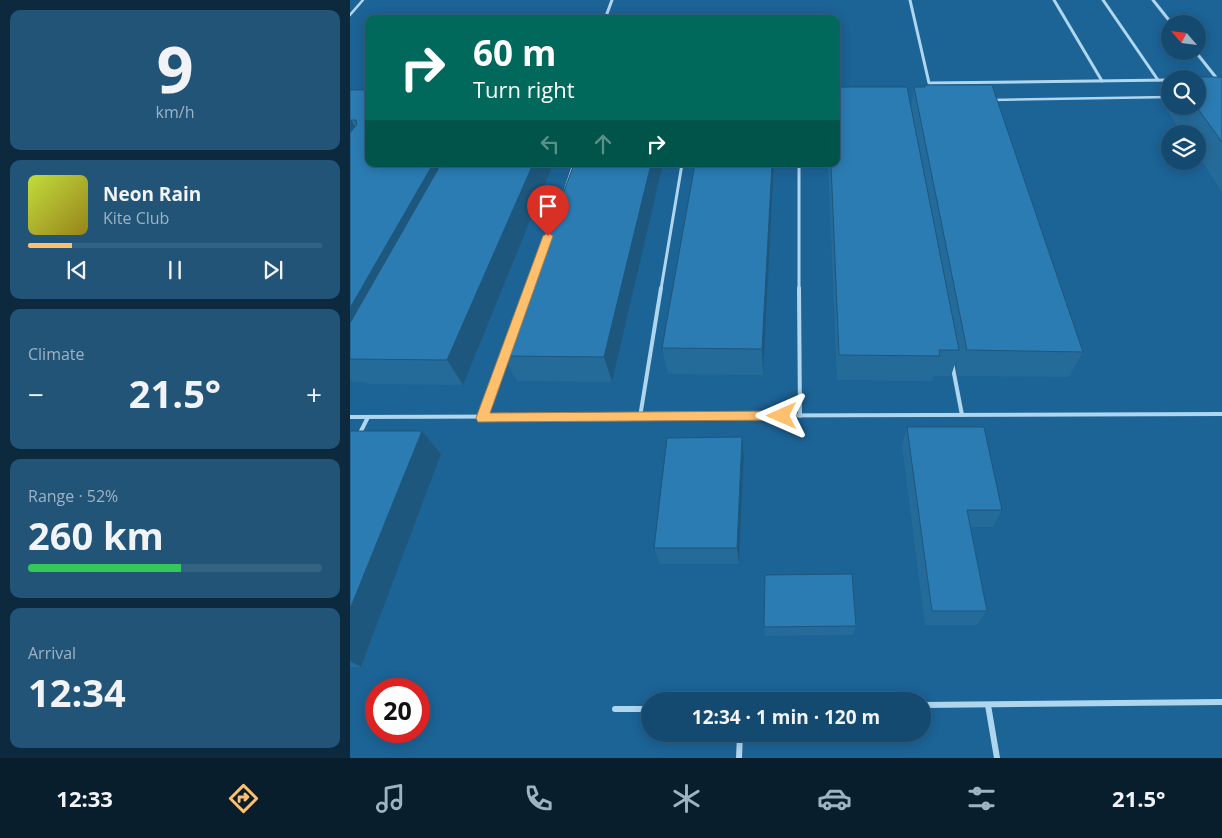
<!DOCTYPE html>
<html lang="en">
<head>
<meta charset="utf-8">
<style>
	:root { --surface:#154a70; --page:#225478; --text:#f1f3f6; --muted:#9db3c3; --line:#346283; --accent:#ffc06e }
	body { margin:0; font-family:"Open Sans",sans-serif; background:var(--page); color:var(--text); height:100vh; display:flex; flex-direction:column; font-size:19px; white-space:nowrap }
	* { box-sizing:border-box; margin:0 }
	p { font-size:16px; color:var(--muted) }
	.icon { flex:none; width:28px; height:28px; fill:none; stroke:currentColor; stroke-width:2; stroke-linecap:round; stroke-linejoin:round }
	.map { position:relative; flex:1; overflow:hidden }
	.panel { display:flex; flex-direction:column; gap:10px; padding:10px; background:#0c293e; width:350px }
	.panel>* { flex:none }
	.guide { position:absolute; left:15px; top:15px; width:475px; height:152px; border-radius:10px; box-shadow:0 2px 12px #0003,0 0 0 1px var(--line); background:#00695c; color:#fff; overflow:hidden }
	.needle { width:32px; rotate:298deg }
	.fabs { position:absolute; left:811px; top:15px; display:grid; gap:10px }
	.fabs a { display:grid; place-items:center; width:45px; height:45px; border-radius:50%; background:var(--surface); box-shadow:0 2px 12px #0003,0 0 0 1px var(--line); font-size:25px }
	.speed { position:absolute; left:15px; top:678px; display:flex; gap:10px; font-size:25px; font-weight:700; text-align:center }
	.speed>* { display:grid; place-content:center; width:65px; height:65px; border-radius:50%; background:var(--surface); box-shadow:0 2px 12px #0003,0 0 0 1px var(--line); line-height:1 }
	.speed .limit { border:8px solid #d22; background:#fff; color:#111 }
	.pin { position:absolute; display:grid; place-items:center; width:42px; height:42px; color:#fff; margin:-51px -21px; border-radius:50% 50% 50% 0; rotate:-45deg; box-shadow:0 0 5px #0007 }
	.pin .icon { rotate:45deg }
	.me { position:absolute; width:55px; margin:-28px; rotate:270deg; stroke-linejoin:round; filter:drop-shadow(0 0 4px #0008) }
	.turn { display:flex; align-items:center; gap:18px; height:105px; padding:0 25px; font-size:22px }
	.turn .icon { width:65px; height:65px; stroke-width:2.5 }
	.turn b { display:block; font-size:35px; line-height:42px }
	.lanes { display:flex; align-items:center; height:48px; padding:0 25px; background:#0003; justify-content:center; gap:25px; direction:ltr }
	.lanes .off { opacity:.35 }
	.big { font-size:38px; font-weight:700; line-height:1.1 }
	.panel .tile { flex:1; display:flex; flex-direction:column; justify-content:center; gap:8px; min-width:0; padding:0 18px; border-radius:10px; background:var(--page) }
	.panel .dial { align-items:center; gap:0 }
	.dial b { font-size:65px; line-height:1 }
	.song { display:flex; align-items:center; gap:15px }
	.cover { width:60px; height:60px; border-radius:8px; background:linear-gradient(135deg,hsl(70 70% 55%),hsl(50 70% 35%)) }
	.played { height:5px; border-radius:2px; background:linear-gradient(90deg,var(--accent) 15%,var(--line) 15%) }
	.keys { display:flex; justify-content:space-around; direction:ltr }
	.heat { display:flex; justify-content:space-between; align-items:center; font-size:28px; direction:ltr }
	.charge { height:8px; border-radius:4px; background:linear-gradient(90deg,#34c759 52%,var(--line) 0) }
	.trip { position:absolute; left:291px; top:692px; width:290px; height:50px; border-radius:25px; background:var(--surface); box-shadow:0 2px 12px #0003,0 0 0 1px var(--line); font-weight:700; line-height:50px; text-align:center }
	.menu { display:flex; height:80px; justify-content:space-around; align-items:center; background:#081e2d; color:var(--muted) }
	.menu .icon { width:35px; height:35px }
	.menu .selected { color:var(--accent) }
	.menu b { font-size:22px; color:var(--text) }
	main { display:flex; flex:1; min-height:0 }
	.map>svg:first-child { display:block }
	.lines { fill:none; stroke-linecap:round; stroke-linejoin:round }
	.lane-far2 { stroke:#afd6ef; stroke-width:2.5 }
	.lane-far1 { stroke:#afd6ef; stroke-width:3 }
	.lane { stroke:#afd6ef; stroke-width:4 }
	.street-far1 { stroke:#afd6ef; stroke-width:3 }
	.street { stroke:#afd6ef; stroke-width:6 }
	.wall { fill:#256b9a }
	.shaded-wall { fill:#1e577d }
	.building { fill:#2b7cb3; stroke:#1e577d }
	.route { fill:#ffc06e; stroke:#a67d48 }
</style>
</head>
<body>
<main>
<section class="panel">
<div class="tile dial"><b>9</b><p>km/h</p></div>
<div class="tile">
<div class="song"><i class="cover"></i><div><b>Neon Rain</b><p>Kite Club</p></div></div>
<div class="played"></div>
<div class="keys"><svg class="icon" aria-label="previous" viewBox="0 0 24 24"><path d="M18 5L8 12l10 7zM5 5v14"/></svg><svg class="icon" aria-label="pause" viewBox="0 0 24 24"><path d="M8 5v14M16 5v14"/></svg><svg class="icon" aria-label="next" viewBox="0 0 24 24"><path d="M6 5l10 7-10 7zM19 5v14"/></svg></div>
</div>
<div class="tile"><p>Climate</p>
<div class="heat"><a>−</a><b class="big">21.5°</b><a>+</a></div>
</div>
<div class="tile"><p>Range · 52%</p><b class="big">260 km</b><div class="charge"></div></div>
<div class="tile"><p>Arrival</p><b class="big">12:34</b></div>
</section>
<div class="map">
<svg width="872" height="758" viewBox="0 0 872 758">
	<rect width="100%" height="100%" fill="#1c6396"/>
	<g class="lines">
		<!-- lane-far2 -->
		<g class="lane-far2">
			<polyline points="0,15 13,0"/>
			<polyline points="642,100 820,97"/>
		</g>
		<!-- lane-far1 -->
		<g class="lane-far1">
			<polyline points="449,164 449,289"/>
			<polyline points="215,191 224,164"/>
			<polyline points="311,289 332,164"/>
		</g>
		<!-- lane -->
		<g class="lane">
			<polyline points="449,288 450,416"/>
			<polyline points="602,363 612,415"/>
			<polyline points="0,417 872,414"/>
			<polyline points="290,417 311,288"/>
			<polyline points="132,418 155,355"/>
			<polyline points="9,435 18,417"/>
		</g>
		<!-- street-far1 -->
		<g class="street-far1">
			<polyline points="560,0 579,83 820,80"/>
			<polyline points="704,0 752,81"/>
			<polyline points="753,0 808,80"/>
			<polyline points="803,0 822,24"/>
			<polyline points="255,19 262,0"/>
			<polyline points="845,51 868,80"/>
		</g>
		<!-- street -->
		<g class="street">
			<polyline points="572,705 872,702"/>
			<polyline points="638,705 647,758"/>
			<polyline points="265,709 300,709"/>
			<polyline points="389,758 390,734"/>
		</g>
	</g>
	<!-- wall -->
	<g class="wall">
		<polygon points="826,77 872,77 872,192 848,155 848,134 833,134 813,104 820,89 820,106 848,106 848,79 825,79"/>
		<polygon points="575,85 733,352 719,377 608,376 606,361 601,376 584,376 582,381 487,380 478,164 486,164 561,106 564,87 574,87"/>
		<polygon points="0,90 113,385 18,384 16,382 3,382 0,378"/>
		<polygon points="224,164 313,164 262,382 167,381 153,356"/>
		<polygon points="424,164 413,375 318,374 312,348"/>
		<polygon points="557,427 652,510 643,527 621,527 637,611 627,625 575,625 552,446"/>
		<polygon points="0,431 72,431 91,454 11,667 0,667"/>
		<polygon points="392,437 394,456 389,564 310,564 304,548"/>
		<polygon points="506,626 503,635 415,636 414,627"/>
	</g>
	<!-- shaded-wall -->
	<g class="shaded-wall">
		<polygon points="1,120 17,147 0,170 0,122"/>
		<polygon points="83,164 110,164 0,359 0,308"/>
		<polygon points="183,164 203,164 113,385 97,360"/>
		<polygon points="301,164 313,164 262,382 254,357"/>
		<polygon points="422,164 424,164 413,375 412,349"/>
		<polygon points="72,431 91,454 11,667 0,661 0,609"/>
		<polygon points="392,437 394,456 389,564 387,548"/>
	</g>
	<!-- building -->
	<g class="building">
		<polygon points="826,77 872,77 872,142 846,106 848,106 848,79 827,79"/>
		<polygon points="575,85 642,85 733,352 617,350 564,87 575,87"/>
		<polygon points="486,87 557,87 609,350 589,350 590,356 489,355 481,164 486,164"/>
		<polygon points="0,90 19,90 19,164 83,164 0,308 0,133 7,124 6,120 1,120 0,122"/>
		<polygon points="91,164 183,164 97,360 0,359 0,323"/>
		<polygon points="224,164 301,164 254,357 153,356"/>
		<polygon points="345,164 422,164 412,349 312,348"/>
		<polygon points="557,427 634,427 652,510 617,510 637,611 582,611"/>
		<polygon points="0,431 72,431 0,609"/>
		<polygon points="392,437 387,548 304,548 317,438"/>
		<polygon points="502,574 506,626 414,627 415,575"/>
	</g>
	<!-- route -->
	<polygon class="route" points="198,233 203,236 140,413 432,411 436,413 438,416 436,420 128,422 126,418 193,236"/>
</svg>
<div class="fabs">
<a><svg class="needle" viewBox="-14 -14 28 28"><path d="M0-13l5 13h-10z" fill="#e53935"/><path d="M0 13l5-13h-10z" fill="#9db3c3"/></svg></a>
<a><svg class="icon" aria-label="search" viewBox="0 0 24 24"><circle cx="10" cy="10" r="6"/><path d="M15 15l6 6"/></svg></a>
<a><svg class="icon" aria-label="layers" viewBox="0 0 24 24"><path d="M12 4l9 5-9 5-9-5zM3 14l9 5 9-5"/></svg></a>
</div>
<div class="speed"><div class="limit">20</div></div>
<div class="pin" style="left:198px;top:236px;background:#d93025"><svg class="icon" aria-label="arrive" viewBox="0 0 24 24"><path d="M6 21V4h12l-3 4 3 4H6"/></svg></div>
<svg class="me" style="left:432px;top:416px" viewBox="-20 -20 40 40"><path d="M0-17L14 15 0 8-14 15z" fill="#ffc06e" stroke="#fff" stroke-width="4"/></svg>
<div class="trip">12:34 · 1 min · 120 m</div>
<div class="guide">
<div class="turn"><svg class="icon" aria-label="right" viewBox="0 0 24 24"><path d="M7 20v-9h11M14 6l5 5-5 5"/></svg><div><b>60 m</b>Turn right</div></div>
<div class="lanes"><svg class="icon off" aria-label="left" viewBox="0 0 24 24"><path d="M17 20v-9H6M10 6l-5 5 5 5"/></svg><svg class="icon off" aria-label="ahead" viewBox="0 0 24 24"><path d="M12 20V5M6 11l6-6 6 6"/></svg><svg class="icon" aria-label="right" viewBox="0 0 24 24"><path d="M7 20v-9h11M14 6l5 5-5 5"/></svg></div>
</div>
</div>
</main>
<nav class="menu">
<b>12:33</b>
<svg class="icon selected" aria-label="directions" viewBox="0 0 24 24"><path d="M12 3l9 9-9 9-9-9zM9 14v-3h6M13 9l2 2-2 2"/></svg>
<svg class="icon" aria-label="music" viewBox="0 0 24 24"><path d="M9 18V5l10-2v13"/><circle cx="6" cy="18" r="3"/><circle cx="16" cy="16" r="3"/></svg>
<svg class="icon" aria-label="phone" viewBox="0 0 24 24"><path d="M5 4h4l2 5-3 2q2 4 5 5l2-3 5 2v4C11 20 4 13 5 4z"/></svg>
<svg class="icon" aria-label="climate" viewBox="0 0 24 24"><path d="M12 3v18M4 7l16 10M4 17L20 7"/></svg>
<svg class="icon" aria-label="car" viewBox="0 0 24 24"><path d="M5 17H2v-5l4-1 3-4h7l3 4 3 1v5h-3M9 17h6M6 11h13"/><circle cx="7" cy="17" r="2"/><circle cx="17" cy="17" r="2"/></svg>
<svg class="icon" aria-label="filters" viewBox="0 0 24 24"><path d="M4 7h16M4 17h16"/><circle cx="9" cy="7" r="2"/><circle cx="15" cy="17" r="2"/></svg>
<b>21.5°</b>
</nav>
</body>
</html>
